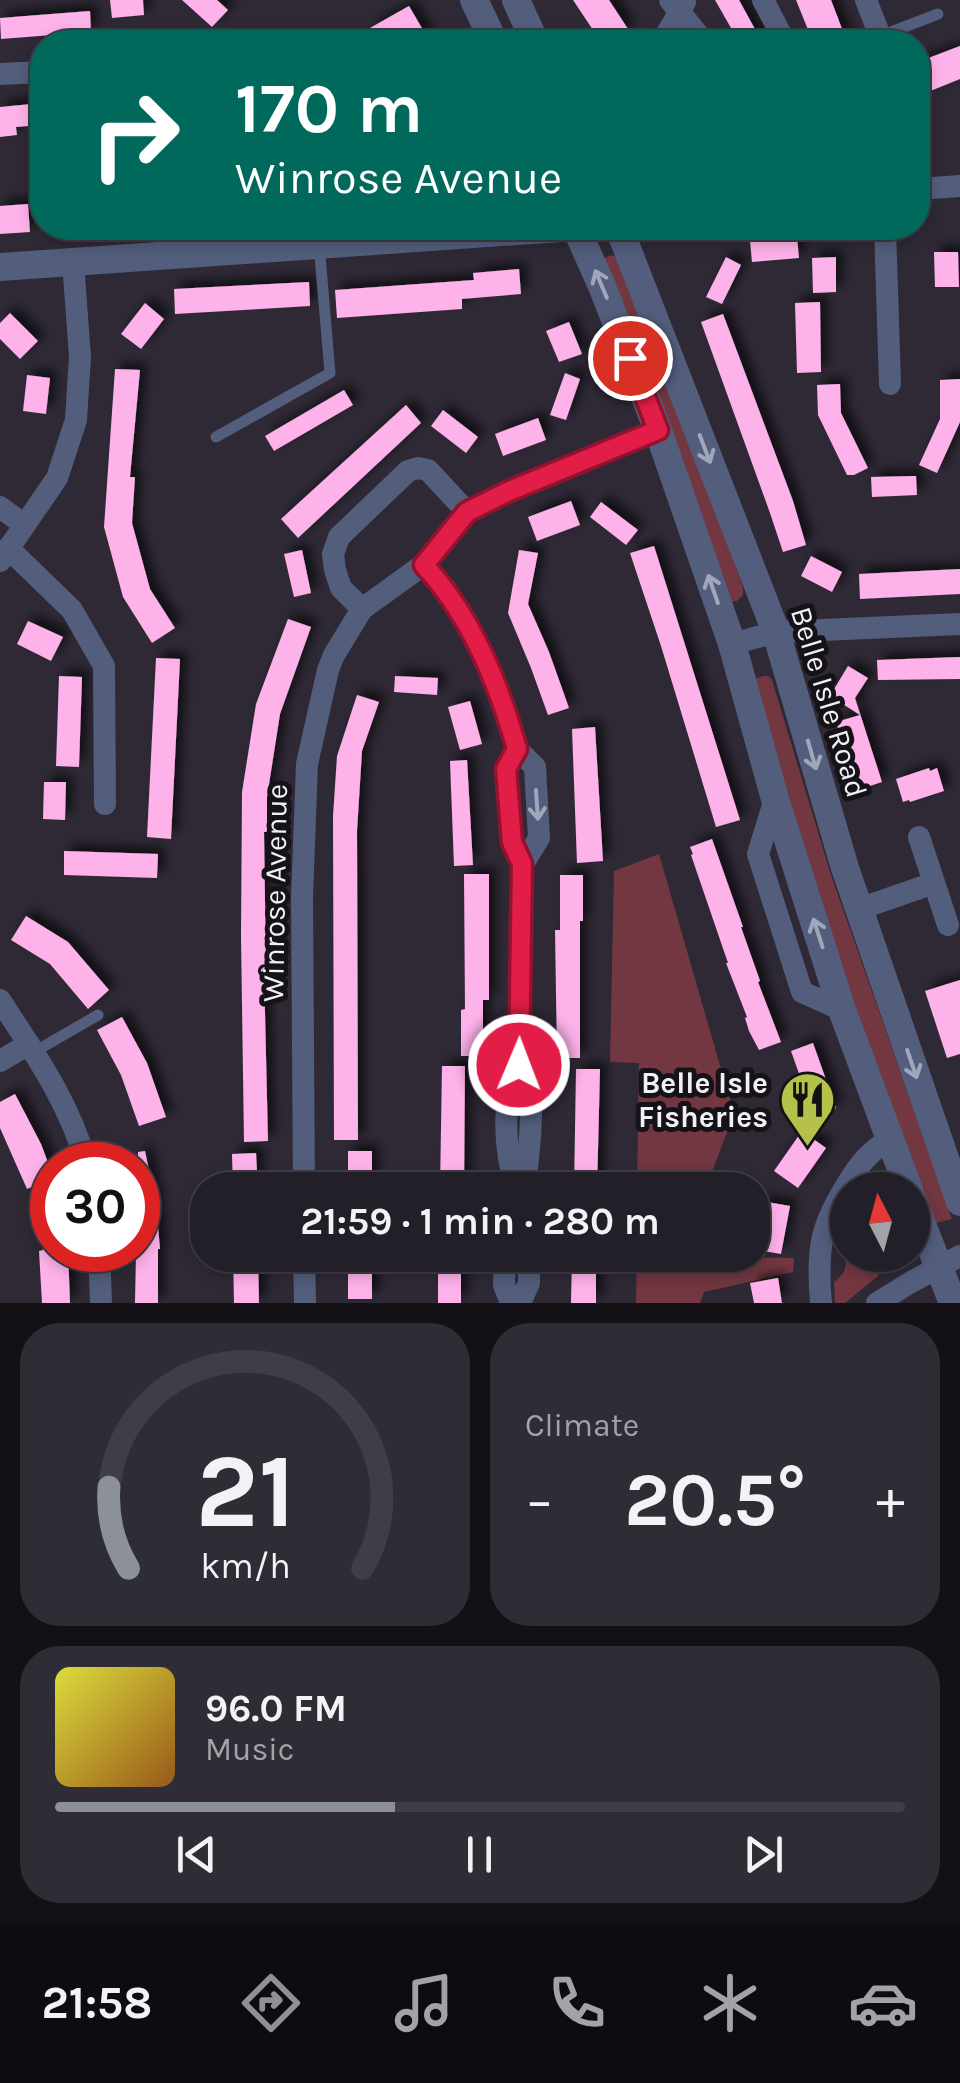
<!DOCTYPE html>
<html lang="en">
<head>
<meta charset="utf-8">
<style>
	:root { --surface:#221f28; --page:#2e2c34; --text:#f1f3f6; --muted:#a2a2a8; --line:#3f3d45; --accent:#8c9099 }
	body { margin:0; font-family:Karla,sans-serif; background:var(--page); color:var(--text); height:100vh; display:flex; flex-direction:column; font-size:38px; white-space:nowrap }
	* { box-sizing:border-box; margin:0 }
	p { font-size:32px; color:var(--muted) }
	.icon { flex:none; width:55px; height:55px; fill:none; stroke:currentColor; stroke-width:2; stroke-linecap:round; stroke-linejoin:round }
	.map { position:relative; height:1303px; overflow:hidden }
	.side { display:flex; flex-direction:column; gap:20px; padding:20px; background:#131116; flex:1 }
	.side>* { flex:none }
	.banner { position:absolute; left:30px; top:30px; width:900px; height:210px; border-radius:40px; box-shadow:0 5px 15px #0003,0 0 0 2px var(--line); background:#00695c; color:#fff; overflow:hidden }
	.needle { width:65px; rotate:354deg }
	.buttons { position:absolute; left:830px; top:1172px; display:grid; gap:20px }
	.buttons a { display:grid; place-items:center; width:100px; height:100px; border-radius:50%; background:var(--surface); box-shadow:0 5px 15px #0003,0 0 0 2px var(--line); font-size:50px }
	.speed { position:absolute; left:30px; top:1142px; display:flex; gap:20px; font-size:50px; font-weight:700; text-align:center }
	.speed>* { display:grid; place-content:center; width:130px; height:130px; border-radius:50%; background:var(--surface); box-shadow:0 5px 15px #0003,0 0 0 2px var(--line); line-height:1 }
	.speed .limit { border:15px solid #d22; background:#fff; color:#111 }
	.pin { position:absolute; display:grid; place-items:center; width:85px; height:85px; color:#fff; margin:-42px; border:5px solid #fff; border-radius:50%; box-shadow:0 2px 10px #0007 }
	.me { position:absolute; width:110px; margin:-55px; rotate:1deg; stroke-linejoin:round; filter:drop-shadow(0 0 8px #0008) }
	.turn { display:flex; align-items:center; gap:35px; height:210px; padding:0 40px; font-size:45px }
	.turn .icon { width:130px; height:130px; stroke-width:2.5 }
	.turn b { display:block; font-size:70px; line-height:85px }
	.big { font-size:75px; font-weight:700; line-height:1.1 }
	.side .tile { flex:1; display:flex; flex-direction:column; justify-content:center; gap:15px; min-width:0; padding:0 35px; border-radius:40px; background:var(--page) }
	.side .dial { align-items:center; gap:0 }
	.dial svg { height:260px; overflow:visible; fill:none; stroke:var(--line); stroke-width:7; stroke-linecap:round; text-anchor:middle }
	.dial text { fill:var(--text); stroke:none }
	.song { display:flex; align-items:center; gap:30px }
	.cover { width:120px; height:120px; border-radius:15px; background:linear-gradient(135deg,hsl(60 70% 55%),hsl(30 70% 35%)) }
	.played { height:10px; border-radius:5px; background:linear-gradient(90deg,var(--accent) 40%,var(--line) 40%) }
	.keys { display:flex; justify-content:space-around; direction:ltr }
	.heat { display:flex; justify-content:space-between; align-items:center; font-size:55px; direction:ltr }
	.side .tiles { flex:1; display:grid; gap:20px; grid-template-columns:1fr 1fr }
	.tile:last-child { grid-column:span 2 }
	.trip { position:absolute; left:190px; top:1172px; width:580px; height:100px; border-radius:40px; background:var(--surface); box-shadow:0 5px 15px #0003,0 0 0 2px var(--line); font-weight:700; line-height:100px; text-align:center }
	.tabs { display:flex; height:160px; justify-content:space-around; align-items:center; background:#0e0c10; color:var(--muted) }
	.tabs .icon { width:70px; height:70px }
	.tabs .selected { color:var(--accent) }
	.tabs b { font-size:45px; color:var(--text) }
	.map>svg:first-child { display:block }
	.green { fill:#723741 }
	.building { fill:#feb2ea; filter:url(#shadow) }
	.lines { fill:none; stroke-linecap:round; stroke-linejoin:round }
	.service { stroke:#525e7c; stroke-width:11 }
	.minor { stroke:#525e7c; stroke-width:22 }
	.tertiary { stroke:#525e7c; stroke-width:28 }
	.oneway { stroke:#a2a6ba }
	.route-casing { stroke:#92132f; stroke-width:25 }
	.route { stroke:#e11d48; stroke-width:18 }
	.labels { text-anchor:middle; stroke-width:10; stroke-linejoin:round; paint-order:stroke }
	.street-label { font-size:30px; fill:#f2eff7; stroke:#151318 }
	.poi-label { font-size:30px; font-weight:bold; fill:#f2eff7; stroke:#151318; text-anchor:end }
</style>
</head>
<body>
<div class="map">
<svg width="960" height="1303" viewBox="0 0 960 1303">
	<defs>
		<filter id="shadow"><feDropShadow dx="7" dy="-7" stdDeviation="5" flood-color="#0009"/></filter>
	</defs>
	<rect width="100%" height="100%" fill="#2e2935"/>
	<!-- green -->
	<g class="green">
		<polygon points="611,255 617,257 699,461 743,588 743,595 737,601 730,602 603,259"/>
		<polygon points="764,676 769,676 772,680 831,875 952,1219 931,1224 811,881 754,679"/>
		<polygon points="659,854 734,1114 705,1190 637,1190 639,1063 610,1062 614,871"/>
		<path d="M847 1232 848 1255H885L878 1262V1276L845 1303H835L834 1282C847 1273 851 1260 836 1250L840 1234Z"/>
		<polygon points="637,1255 794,1258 793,1272 704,1292 700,1303 636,1303"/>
	</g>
	<!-- building -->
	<g class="building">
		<polygon points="110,0 143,0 144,15 112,18"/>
		<polygon points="182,0 217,0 228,10 212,27"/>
		<polygon points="573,0 609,0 628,29 608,42 601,42"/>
		<polygon points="715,0 739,0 762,42 739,42"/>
		<polygon points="796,0 831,0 847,42 813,42"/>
		<polygon points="409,6 430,42 379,42 370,28"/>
		<polygon points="90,11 91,32 1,39 0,18"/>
		<polygon points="960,46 960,79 918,96 918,62"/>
		<polygon points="42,103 42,125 16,127 17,135 0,137 0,107"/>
		<polygon points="28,204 30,232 0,234 0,206"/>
		<polygon points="797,237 799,258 752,262 750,241"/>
		<polygon points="934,252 958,252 959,287 935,287"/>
		<polygon points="726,257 741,265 722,304 706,297"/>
		<polygon points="836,257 836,292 813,293 812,258"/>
		<polygon points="519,269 521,294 462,299 462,309 337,318 335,290 474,280 473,273"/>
		<polygon points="309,282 310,306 175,314 174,289"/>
		<polygon points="820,302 821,372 797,373 795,303"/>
		<polygon points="145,303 164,319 141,349 121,334"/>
		<polygon points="10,313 38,341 20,359 0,339 0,323"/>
		<polygon points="723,314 793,501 806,545 783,552 770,513 701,322"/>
		<polygon points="569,322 582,354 559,362 546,331"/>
		<polygon points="115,369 140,370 130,477 135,477 132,523 150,589 175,628 152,643 123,597 104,527"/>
		<polygon points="565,373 580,379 566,420 550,415"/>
		<polygon points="27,375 50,378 46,414 23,411"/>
		<polygon points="960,379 960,422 937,473 919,465 940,419 940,380"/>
		<polygon points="840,384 841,413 868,468 854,475 847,475 818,415 817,385"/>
		<polygon points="344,390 353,405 274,451 265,436"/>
		<polygon points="406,405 421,423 298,538 281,519"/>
		<polygon points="443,410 478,437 466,453 431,426"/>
		<polygon points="538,418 546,440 503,456 495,434"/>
		<polygon points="916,476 917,495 872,497 871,477"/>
		<polygon points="571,501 580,525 537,541 528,517"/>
		<polygon points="601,502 638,530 626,545 590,517"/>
		<polygon points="654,546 740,820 716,827 661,646 630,553"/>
		<polygon points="302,550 311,593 294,597 284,554"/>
		<polygon points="519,550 538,553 528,604 549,652 569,708 548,715 531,668 508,613"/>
		<polygon points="811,556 842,572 832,592 801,576"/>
		<polygon points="960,569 960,594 860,599 859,574"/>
		<polygon points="288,619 311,627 280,714 267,797 267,832 264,832 266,970 264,970 268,1141 244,1142 241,936 242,792 256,704"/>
		<polygon points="28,621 63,637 51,661 17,644"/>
		<polygon points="960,657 960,679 878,680 877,660"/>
		<polygon points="156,658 180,659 171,839 147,837"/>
		<polygon points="848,666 868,678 855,698 882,782 858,790 836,722 860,715 830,696"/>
		<polygon points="59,676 82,677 79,767 56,766"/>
		<polygon points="395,676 438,678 437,695 394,692"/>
		<polygon points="357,695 379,702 362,751 357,831 358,1140 334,1140 333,816 337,756"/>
		<polygon points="470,701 482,744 460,750 448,707"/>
		<polygon points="595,727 603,861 577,863 572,729"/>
		<polygon points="467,760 473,865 454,866 450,761"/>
		<polygon points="929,768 930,771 937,768 944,791 910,802 909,800 903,802 896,779"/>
		<polygon points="44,782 66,782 65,820 43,819"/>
		<polygon points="712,839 743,927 741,927 760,981 758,982 781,1042 759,1050 749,1031 745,1018 747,1017 726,963 728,963 691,855 693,854 690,847"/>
		<polygon points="64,851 158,854 157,878 64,875"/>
		<polygon points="464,874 489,874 489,1000 483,1000 483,1056 461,1056 461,1010 465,1009"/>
		<polygon points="560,875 583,875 583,921 580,921 580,1058 557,1058 555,930 560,930"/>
		<polygon points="26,916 68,942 109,990 88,1009 50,964 11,940"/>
		<polygon points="960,980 960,1054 947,1058 925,991"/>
		<polygon points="122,1017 147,1063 166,1117 139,1126 121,1075 97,1030"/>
		<polygon points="813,1043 836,1108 814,1116 791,1051"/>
		<polygon points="442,1066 465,1066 464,1190 440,1190"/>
		<polygon points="576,1069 600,1069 597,1190 574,1190"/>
		<polygon points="15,1094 41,1144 52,1173 52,1250 68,1250 70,1303 42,1303 39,1251 43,1250 32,1187 27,1189 0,1128 0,1102"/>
		<polygon points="802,1131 826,1148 798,1188 774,1171"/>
		<polygon points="145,1151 156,1204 160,1249 158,1249 158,1303 135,1303 138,1152"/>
		<rect x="348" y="1151" width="24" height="39"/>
		<polygon points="256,1153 258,1190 233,1190 232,1154"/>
		<polygon points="761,1201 790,1206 781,1254 752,1249"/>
		<polygon points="233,1255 258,1255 259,1303 234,1303"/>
		<rect x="348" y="1255" width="24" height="44"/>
		<rect x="438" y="1255" width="23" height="48"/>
		<polygon points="572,1255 596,1255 596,1303 571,1303"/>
		<polygon points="778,1278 782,1303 754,1303 750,1283"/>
	</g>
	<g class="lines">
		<!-- service -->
		<g class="service">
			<polyline points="865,42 938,14"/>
			<polyline points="216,437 330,373 319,244"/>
			<polyline points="34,1052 98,1015"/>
		</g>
		<!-- minor -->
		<g class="minor">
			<polyline points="670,0 704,42"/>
			<polyline points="763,0 785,42"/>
			<polyline points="866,0 880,36"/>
			<polyline points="662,42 685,2"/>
			<polyline points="0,74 42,72"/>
			<polyline points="918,189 960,186"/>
			<polyline points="885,228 890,384"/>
			<polyline points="0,507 23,524"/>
			<polyline points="8,548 72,610 104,666 105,804"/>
			<polyline points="0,561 57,478 76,420 80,357 73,262"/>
			<polyline points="423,565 445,588 467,625 489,668 505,707 517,749 535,767 539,838 523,864"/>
			<polyline points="362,609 341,588 335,570 333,554 339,537 408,471 418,468 428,470 467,512"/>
			<polyline points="732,644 776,632 960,624"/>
			<polyline points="775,799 758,854 802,992 842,1010"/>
			<polyline points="919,837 948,925"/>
			<polyline points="859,909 934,883"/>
			<path d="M0 1000C35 1054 69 1102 87 1165"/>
			<polyline points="0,1061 29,1044"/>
			<path d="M519 1065C541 1103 526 1147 526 1190"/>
			<polyline points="304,1190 302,897 307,764 328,670 334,655 362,609 423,565 467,512 507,492 658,430"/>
			<path d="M513 1190C514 1179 511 1169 509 1158 504 1127 505 1094 519 1065L523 864 511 842 506 769 517 749"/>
			<polyline points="99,1250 101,1303"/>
			<polyline points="304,1255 305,1303"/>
			<polyline points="505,1255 504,1285 511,1303"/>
			<polyline points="520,1303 529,1283 529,1255"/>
			<path d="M821 1303C816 1247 821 1224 851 1178 861 1162 873 1148 890 1140"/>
			<polyline points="877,1303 911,1282 960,1256"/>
		</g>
		<!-- tertiary -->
		<g class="tertiary">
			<polyline points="474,0 494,42"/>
			<polyline points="516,0 535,42"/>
			<polyline points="576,228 602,286 658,430 732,644 775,799 842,1010 909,1190"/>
			<polyline points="619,228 776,632 845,868 960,1202"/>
			<polyline points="0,267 561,228"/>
			<polyline points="912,1199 953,1303"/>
		</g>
	</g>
	<!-- one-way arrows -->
	<defs><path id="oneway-shaft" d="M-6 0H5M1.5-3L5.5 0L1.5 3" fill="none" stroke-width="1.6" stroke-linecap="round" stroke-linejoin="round" transform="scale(2.5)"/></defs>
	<g class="oneway">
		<use href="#oneway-shaft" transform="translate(601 284) rotate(-113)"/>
		<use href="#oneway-shaft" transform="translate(705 449) rotate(69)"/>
		<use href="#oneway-shaft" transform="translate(713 589) rotate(-109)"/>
		<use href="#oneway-shaft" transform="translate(812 755) rotate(74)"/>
		<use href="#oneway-shaft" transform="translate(537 805) rotate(86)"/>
		<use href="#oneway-shaft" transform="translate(818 933) rotate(-108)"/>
		<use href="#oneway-shaft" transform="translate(912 1064) rotate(71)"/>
	</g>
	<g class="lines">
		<defs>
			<path id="route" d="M519 1065 522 864 512 842 506 769 517 749C498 682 471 616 424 565L467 512 507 492 658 430 630 358"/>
		</defs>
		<!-- route casing -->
		<use href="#route" class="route-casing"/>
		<!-- route -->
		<use href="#route" class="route"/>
	</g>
	<!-- icons -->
	<defs>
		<symbol id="restaurant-pin" viewBox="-11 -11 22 30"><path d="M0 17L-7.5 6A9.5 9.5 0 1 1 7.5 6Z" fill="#b6c149" stroke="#151318"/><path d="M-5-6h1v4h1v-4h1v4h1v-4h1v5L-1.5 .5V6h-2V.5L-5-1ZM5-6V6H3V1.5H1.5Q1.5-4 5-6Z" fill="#111"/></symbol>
	</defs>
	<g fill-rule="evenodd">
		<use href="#restaurant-pin" x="776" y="1068" width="63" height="86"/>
	</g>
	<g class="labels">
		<!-- street labels -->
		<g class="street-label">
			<text transform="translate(829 702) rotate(73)" y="10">Belle Isle Road</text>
			<text transform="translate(275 893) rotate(-89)" y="10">Winrose Avenue</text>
		</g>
		<!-- poi labels -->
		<g class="poi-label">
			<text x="768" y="1093">Belle Isle<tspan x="768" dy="34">Fisheries</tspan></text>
		</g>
	</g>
</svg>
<div class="buttons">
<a><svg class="needle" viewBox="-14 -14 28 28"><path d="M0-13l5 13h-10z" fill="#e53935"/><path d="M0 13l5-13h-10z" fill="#a2a2a8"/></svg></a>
</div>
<div class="speed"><div class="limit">30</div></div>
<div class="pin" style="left:630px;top:358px;background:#d93025"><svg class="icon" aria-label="arrive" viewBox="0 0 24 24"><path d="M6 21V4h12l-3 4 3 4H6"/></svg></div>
<svg class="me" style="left:519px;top:1065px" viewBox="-20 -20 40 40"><circle r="17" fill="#e11d48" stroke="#fff" stroke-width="3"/><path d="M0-11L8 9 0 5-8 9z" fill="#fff"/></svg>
<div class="trip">21:59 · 1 min · 280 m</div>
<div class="banner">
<div class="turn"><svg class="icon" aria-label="right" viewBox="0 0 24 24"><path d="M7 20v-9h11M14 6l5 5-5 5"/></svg><div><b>170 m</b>Winrose Avenue</div></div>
</div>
</div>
<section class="side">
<div class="tiles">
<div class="tile dial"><svg viewBox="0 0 100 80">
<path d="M14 69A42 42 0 1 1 86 69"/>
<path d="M14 69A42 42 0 0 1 8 44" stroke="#8c9099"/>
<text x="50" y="56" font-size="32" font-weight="700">21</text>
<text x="50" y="72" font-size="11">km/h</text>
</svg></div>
<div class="tile"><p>Climate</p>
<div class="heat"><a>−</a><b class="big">20.5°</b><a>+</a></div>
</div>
<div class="tile">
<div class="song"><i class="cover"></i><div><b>96.0 FM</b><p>Music</p></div></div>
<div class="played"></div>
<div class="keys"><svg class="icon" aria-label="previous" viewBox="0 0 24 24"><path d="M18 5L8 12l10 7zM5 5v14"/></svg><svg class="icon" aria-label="pause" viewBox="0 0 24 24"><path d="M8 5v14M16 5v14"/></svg><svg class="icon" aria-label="next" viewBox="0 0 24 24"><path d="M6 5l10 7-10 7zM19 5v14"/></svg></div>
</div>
</div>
</section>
<nav class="tabs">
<b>21:58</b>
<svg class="icon selected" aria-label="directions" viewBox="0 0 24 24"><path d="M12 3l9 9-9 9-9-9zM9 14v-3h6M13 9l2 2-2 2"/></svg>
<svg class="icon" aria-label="music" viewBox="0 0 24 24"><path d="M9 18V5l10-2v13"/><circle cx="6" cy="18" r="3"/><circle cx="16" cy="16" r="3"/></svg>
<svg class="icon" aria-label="phone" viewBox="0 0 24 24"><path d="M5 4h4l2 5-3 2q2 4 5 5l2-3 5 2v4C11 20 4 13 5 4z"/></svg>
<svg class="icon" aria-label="climate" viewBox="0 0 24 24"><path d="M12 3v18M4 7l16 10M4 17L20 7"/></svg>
<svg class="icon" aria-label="car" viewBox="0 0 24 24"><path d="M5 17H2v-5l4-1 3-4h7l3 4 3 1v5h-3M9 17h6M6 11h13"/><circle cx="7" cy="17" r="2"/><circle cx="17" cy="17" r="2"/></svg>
</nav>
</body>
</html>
